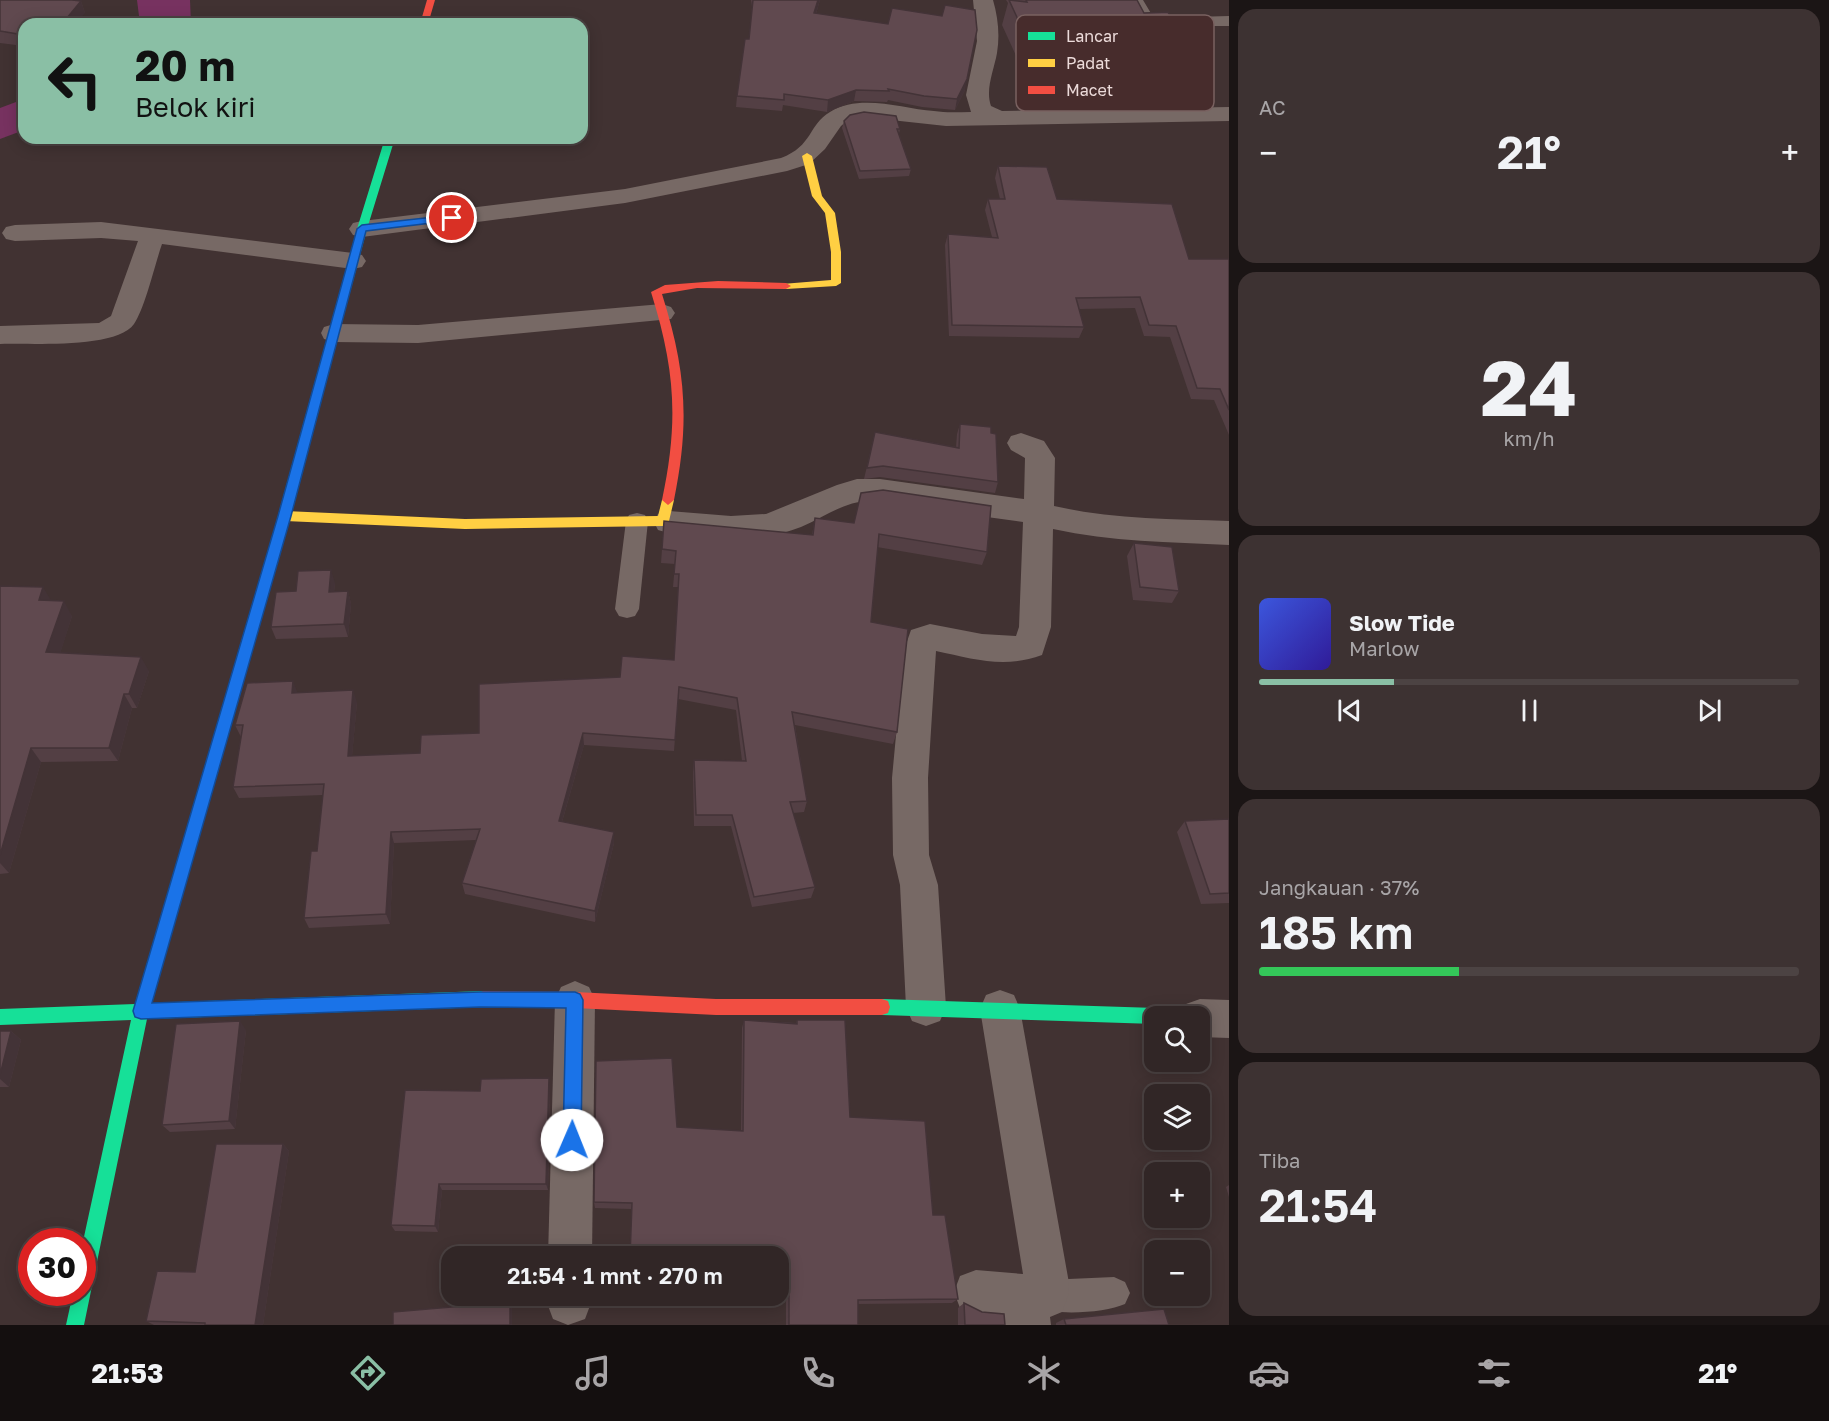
<!DOCTYPE html>
<html lang="id">
<head>
<meta charset="utf-8">
<style>
	:root { --surface:#312626; --page:#3d3232; --text:#f1f3f6; --muted:#a8a5a7; --line:#4c4343; --accent:#8abfa5 }
	body { margin:0; font-family:"Golos Text",sans-serif; background:var(--page); color:var(--text); height:100vh; display:flex; flex-direction:column; font-size:22px; white-space:nowrap }
	* { box-sizing:border-box; margin:0 }
	p { font-size:20px; color:var(--muted) }
	.icon { flex:none; width:33px; height:33px; fill:none; stroke:currentColor; stroke-width:2; stroke-linecap:round; stroke-linejoin:round }
	.map { position:relative; flex:1; overflow:hidden }
	.side { display:flex; flex-direction:column; gap:9px; padding:9px; background:#1b1515; width:600px }
	.side>* { flex:none }
	.top-card { position:absolute; left:18px; top:18px; width:570px; height:126px; border-radius:18px; box-shadow:0 3px 15px #0003,0 0 0 2px var(--line); background:#8abfa5; color:#111; overflow:hidden }
	.fabs { position:absolute; left:1144px; top:1006px; display:grid; gap:12px }
	.fabs a { display:grid; place-items:center; width:66px; height:66px; border-radius:12px; background:var(--surface); box-shadow:0 3px 15px #0003,0 0 0 2px var(--line); font-size:30px }
	.speed { position:absolute; left:18px; top:1228px; display:flex; gap:12px; font-size:30px; font-weight:700; text-align:center }
	.speed>* { display:grid; place-content:center; width:78px; height:78px; border-radius:50%; background:var(--surface); box-shadow:0 3px 15px #0003,0 0 0 2px var(--line); line-height:1 }
	.speed .limit { border:9px solid #d22; background:#fff; color:#111 }
	.pin { position:absolute; display:grid; place-items:center; width:51px; height:51px; color:#fff; margin:-26px; border:3px solid #fff; border-radius:50%; box-shadow:0 2px 6px #0007 }
	.me { position:absolute; width:66px; margin:-33px; rotate:1deg; stroke-linejoin:round; filter:drop-shadow(0 0 4px #0008) }
	.turn { display:flex; align-items:center; gap:21px; height:126px; padding:0 18px; font-size:27px }
	.turn .icon { width:78px; height:78px; stroke-width:2.5 }
	.turn b { display:block; font-size:42px; line-height:51px }
	.big { font-size:45px; font-weight:600; line-height:1.1 }
	.side .widget { flex:1; display:flex; flex-direction:column; justify-content:center; gap:9px; min-width:0; padding:0 21px; border-radius:18px; background:var(--page) }
	.side .dial { align-items:center; gap:0 }
	.dial b { font-size:78px; line-height:1 }
	.song { display:flex; align-items:center; gap:18px }
	.cover { width:72px; height:72px; border-radius:9px; background:linear-gradient(135deg,hsl(230 70% 55%),hsl(250 70% 35%)) }
	.played { height:6px; border-radius:3px; background:linear-gradient(90deg,var(--accent) 25%,var(--line) 25%) }
	.keys { display:flex; justify-content:space-around; direction:ltr }
	.heat { display:flex; justify-content:space-between; align-items:center; font-size:33px; direction:ltr }
	.charge { height:9px; border-radius:4px; background:linear-gradient(90deg,#34c759 37%,var(--line) 0) }
	.trip { position:absolute; left:441px; top:1246px; width:348px; height:60px; border-radius:18px; background:var(--surface); box-shadow:0 3px 15px #0003,0 0 0 2px var(--line); font-weight:600; line-height:60px; text-align:center }
	.tab-bar { display:flex; height:96px; justify-content:space-around; align-items:center; background:#140f0f; color:var(--muted) }
	.tab-bar .icon { width:42px; height:42px }
	.tab-bar .selected { color:var(--accent) }
	.tab-bar b { font-size:27px; color:var(--text) }
	main { display:flex; flex:1; min-height:0 }
	.map>svg:first-child { display:block }
	.water { fill:#773260 }
	.lines { fill:none; stroke-linecap:round; stroke-linejoin:round }
	.lane { fill:#776965; fill-rule:evenodd }
	.street { fill:#776965; fill-rule:evenodd }
	.fast { fill:#16e098; fill-rule:evenodd }
	.slow { fill:#ffcf43; fill-rule:evenodd }
	.jam { fill:#f24e42; fill-rule:evenodd }
	.wall { fill:#533f44 }
	.shaded-wall { fill:#433337 }
	.building { fill:#60494f; stroke:#433337; stroke-width:1.5 }
	.route { fill:#1a73e8; stroke:#114b97; stroke-width:1.5 }
	.key { fill:#472c2c; stroke:#796160; stroke-width:1.5 }
	.key-label { font-size:16px; fill:#ecdbda }
</style>
</head>
<body>
<main>
<div class="map">
<svg width="1229" height="1325" viewBox="0 0 1229 1325">
	<rect width="100%" height="100%" fill="#413232"/>
	<!-- water -->
	<g class="water">
		<polygon points="137,0 190,0 191,24 140,24"/>
		<polygon points="24,99 24,130 0,139 0,108"/>
	</g>
	<g class="lines">
		<!-- lane -->
		<g class="lane">
			<polygon points="1127,0 1143,0 1152,15 1157,18 1229,16 1229,26 1149,26 1141,21"/>
			<polygon points="637,513 645,515 648,521 639,609 635,616 627,618 619,616 615,609 626,521 629,515"/>
			<path d="M1114 1277 1125 1282 1130 1293 1125 1304C1105 1313 1055 1316 1035 1307L1030 1296 1035 1285 1046 1280Z"/>
		</g>
		<!-- street -->
		<g class="street">
			<path d="M973 0H993C998 17 1000 35 997 53 994 70 985 89 991 106L1002 111 1229 107V121L946 126 863 117 848 120 841 126 825 149 809 164 787 171 625 203 362 237 353 235 349 229 353 223 362 221 625 189 781 158C813 146 808 125 830 112 861 93 902 109 934 111 946 113 959 112 971 112L966 95 977 41Z"/>
			<path d="M101 222 353 253 362 255 366 261 362 267 353 269 162 244C155 264 145 308 134 324 117 349 30 343 0 344V326L99 323 111 316 138 241 101 238 15 241 6 239 2 233 6 227 15 225Z"/>
			<polygon points="662,304 671,307 675,313 671,319 418,343 334,342 324,339 321,333 324,327 334,324 418,325"/>
			<path d="M1021 433 1044 441 1055 458 1054 506C1111 519 1170 519 1229 521V545C1170 542 1111 542 1053 529L1051 627 1042 655C1004 669 974 659 936 651L928 778 929 855 938 885 946 1007 940 1021 926 1026 912 1021 906 1007 900 885 893 855 892 778 904 650 911 630 930 624 982 634 1016 636 1019 627 1023 522 870 501C845 501 824 517 801 527 758 544 702 544 658 530L654 522 658 514 669 511 731 516 766 514 837 485 857 479H880L1024 499 1025 458 1011 450 1007 443 1011 436Z"/>
			<polygon points="575,981 589,987 595,1000 592,1257 548,1257 555,1000 561,987"/>
			<polygon points="1000,990 1014,995 1020,1009 1069,1283 1068,1296 1062,1312 1050,1317 1051,1325 1005,1325 1005,1317 976,1314 960,1308 954,1292 960,1276 976,1270 1023,1274 980,1009 986,995"/>
			<polygon points="1200,999 1229,1000 1229,1038 1200,1037 1200,1017 1181,1017 1186,1004"/>
			<polygon points="547,1296 591,1296 591,1303 585,1319 568,1325 553,1319 547,1303"/>
		</g>
		<!-- fast -->
		<g class="fast">
			<polygon points="385,138 395,138 367,229 272,581 266,586 260,581 357,229"/>
			<polygon points="158,946 164,948 166,953 151,1003 483,991 489,994 491,999 489,1004 483,1007 147,1019 84,1325 66,1325 73,1293 82,1293 82,1246 131,1020 0,1025 0,1009 135,1004 150,953 152,948"/>
			<polygon points="882,999 1187,1009 1193,1011 1195,1017 1155,1017 1155,1024 882,1015 876,1013 874,1007 876,1001"/>
		</g>
		<!-- slow -->
		<g class="slow">
			<polygon points="807,153 812,156 822,196 835,213 841,252 841,283 836,286 786,289 781,286 782,284 831,280 831,252 825,213 812,196 802,156"/>
			<polygon points="668,495 674,500 669,521 663,526 465,529 285,521 279,516 285,511 465,519 658,516 662,500"/>
			<polygon points="266,576 272,581 166,953 164,958 158,960 152,958 150,953 260,581"/>
		</g>
		<!-- jam -->
		<g class="jam">
			<polygon points="427,0 435,0 428,24 420,24"/>
			<path d="M718 281 786 283 791 286 786 289 697 288 662 294C686 370 690 421 674 500L668 505 662 500C679 420 675 369 651 292L665 285Z"/>
			<polygon points="483,991 575,992 716,999 882,999 888,1001 890,1007 888,1013 882,1015 716,1015 575,1008 483,1007 477,1004 475,999 477,994"/>
		</g>
	</g>
	<!-- wall -->
	<g class="wall">
		<polygon points="0,0 81,1 85,13 24,24 24,46 0,43"/>
		<polygon points="751,0 820,0 816,14 965,90 955,110 922,107 888,100 887,102 854,101 827,112 783,105 782,111 736,107 737,96 749,39 752,7"/>
		<polygon points="1006,0 1137,0 1144,13 1203,71 1193,97 1038,104 1002,25 1008,3"/>
		<polygon points="844,121 900,129 899,134 911,169 909,176 859,179 842,128"/>
		<polygon points="998,166 1057,199 1189,259 1229,259 1229,435 1214,400 1191,399 1170,337 1144,336 1135,308 1079,309 1084,327 1079,338 949,336 945,245 948,234 992,237 985,210 988,199 1000,199 995,178"/>
		<polygon points="960,424 991,433 998,482 995,493 880,477 864,479 875,432 956,447 957,434"/>
		<polygon points="815,518 987,552 982,565 877,547 871,622 897,732 893,744 795,725 807,801 804,812 793,813 815,887 811,898 752,907 731,826 694,826 693,772 694,760 742,761 736,710 678,699 674,751 584,745 562,822 614,843 595,922 465,894 462,883 476,840 394,843 390,924 309,928 304,918 317,851 323,795 239,798 233,787 241,737 235,725 298,693 357,702 352,756 420,753 479,733 620,677 674,660 678,587 673,587 675,564 661,563 662,549 812,535"/>
		<polygon points="1134,543 1179,591 1172,603 1133,600 1127,556"/>
		<polygon points="335,583 334,592 348,591 351,604 348,637 276,639 271,627 296,591"/>
		<polygon points="0,586 52,601 72,616 60,653 149,671 137,708 132,708 118,761 41,762 9,873 0,874"/>
		<polygon points="1229,819 1229,903 1201,904 1177,832 1185,821"/>
		<polygon points="744,1020 796,1023 797,1020 850,1117 933,1215 958,1299 952,1303 858,1304 858,1325 786,1325 786,1301 629,1297 778,1296 631,1209 595,1208 594,1202 677,1127 741,1131 742,1028"/>
		<polygon points="246,1030 235,1129 170,1132 162,1125"/>
		<polygon points="0,1031 11,1031 21,1040 9,1087 0,1087"/>
		<polygon points="550,1086 548,1190 442,1190 438,1232 395,1231 391,1225 480,1091"/>
		<polygon points="283,1144 289,1151 263,1325 154,1325 146,1321 195,1272"/>
		<polygon points="1229,1185 1229,1197 1226,1187"/>
		<polygon points="964,1303 1005,1325 958,1325 958,1308"/>
		<polygon points="1064,1319 1169,1325 1056,1325 1056,1323"/>
	</g>
	<!-- shaded-wall -->
	<g class="shaded-wall">
		<polygon points="818,0 820,0 813,24 814,13"/>
		<polygon points="81,1 85,13 76,24 62,24"/>
		<polygon points="967,79 965,90 955,110 957,99"/>
		<polygon points="856,90 854,101 827,112 828,100"/>
		<polygon points="331,570 335,583 333,605 329,592"/>
		<polygon points="43,587 52,602 39,600"/>
		<polygon points="348,591 351,604 348,637 344,624"/>
		<polygon points="64,601 72,616 56,667 46,652"/>
		<polygon points="141,657 149,671 137,708 129,694"/>
		<polygon points="293,681 298,694 292,693"/>
		<polygon points="353,690 357,702 351,768 348,756"/>
		<polygon points="124,694 132,708 118,761 109,748"/>
		<polygon points="583,733 584,745 559,832 559,821"/>
		<polygon points="31,748 41,762 9,873 0,863 0,855"/>
		<polygon points="391,832 394,843 390,924 386,914"/>
		<polygon points="614,832 614,843 595,922 595,911"/>
		<polygon points="240,1021 246,1030 235,1129 229,1121"/>
		<polygon points="11,1031 21,1040 9,1087 0,1079 0,1075"/>
		<polygon points="549,1078 550,1086 548,1190 546,1184"/>
		<polygon points="283,1144 289,1151 263,1325 255,1325"/>
		<polygon points="439,1184 442,1190 438,1232 435,1226"/>
		<polygon points="510,1302 512,1306 512,1325 510,1325"/>
	</g>
	<!-- building -->
	<g class="building">
		<polygon points="0,0 72,0 81,1 62,24 24,24 24,35 0,31"/>
		<polygon points="753,0 818,0 814,13 888,24 892,8 942,16 945,5 975,10 977,30 967,79 957,99 924,96 888,89 889,91 856,90 828,100 784,94 784,100 737,96 745,39 749,39"/>
		<polygon points="1009,0 1027,2 1026,0 1137,0 1144,13 1168,12 1203,71 1045,78"/>
		<polygon points="864,112 896,116 900,129 897,129 911,169 860,171 844,121 850,115"/>
		<polygon points="998,166 1047,167 1057,199 1172,204 1189,259 1229,259 1229,410 1220,389 1197,388 1176,326 1149,325 1140,297 1076,298 1084,327 952,325 948,234 998,238 988,199 1005,199"/>
		<polygon points="960,424 991,427 991,433 996,434 998,482 883,466 867,468 875,432 959,448"/>
		<polygon points="883,490 991,506 987,552 879,534 871,622 908,629 897,732 792,712 807,801 790,802 815,887 754,897 732,815 696,815 694,760 746,761 737,698 679,687 675,740 583,733 559,821 614,832 595,911 462,883 480,829 391,832 386,914 304,918 311,851 317,851 324,784 233,787 243,725 235,725 247,683 293,681 292,693 353,690 348,756 420,753 421,735 479,733 479,684 620,677 622,656 674,660 679,574 674,574 676,551 662,549 664,521 813,535 815,518 854,523 861,493"/>
		<polygon points="1134,543 1172,547 1179,591 1140,587"/>
		<polygon points="331,570 329,592 348,591 344,624 271,627 276,592 296,591 298,571"/>
		<polygon points="0,586 43,587 39,600 64,601 46,652 141,657 129,694 124,694 109,748 31,748 0,855"/>
		<polygon points="1229,819 1229,893 1210,894 1185,821"/>
		<polygon points="744,1020 797,1024 797,1020 845,1020 850,1117 925,1121 933,1215 945,1215 958,1299 858,1300 858,1325 789,1325 789,1296 778,1296 778,1257 630,1257 632,1203 594,1202 596,1061 672,1058 677,1127 743,1131"/>
		<polygon points="240,1021 229,1121 162,1125 176,1024"/>
		<polygon points="0,1031 11,1031 0,1075"/>
		<polygon points="549,1078 546,1184 439,1184 435,1226 391,1225 405,1090 480,1091 481,1079"/>
		<polygon points="216,1144 283,1144 255,1325 205,1325 205,1323 146,1321 157,1271 195,1272"/>
		<polygon points="510,1302 510,1325 393,1325 393,1312"/>
		<polygon points="964,1303 982,1312 1004,1314 1005,1325 965,1325"/>
		<polygon points="1164,1309 1169,1325 1066,1325 1064,1319"/>
	</g>
	<!-- route -->
	<polygon class="route" points="452,215 457,218 456,220 366,231 291,516 152,1003 480,992 575,992 580,994 583,1000 581,1140 578,1146 572,1149 566,1146 563,1140 566,1008 480,1007 141,1019 135,1017 133,1011 278,516 357,229 362,225"/>
	<!-- legend -->
	<rect x="1016" y="15" width="198" height="96" rx="9" class="key"/>
	<rect x="1028" y="32" width="27" height="8" fill="#16e098"/>
	<rect x="1028" y="59" width="27" height="8" fill="#ffcf43"/>
	<rect x="1028" y="86" width="27" height="8" fill="#f24e42"/>
	<g class="key-label">
		<text x="1066" y="42">Lancar</text>
		<text x="1066" y="69">Padat</text>
		<text x="1066" y="96">Macet</text>
	</g>
</svg>
<div class="fabs">
<a><svg class="icon" aria-label="search" viewBox="0 0 24 24"><circle cx="10" cy="10" r="6"/><path d="M15 15l6 6"/></svg></a>
<a><svg class="icon" aria-label="layers" viewBox="0 0 24 24"><path d="M12 4l9 5-9 5-9-5zM3 14l9 5 9-5"/></svg></a>
<a>+</a>
<a>−</a>
</div>
<div class="speed"><div class="limit">30</div></div>
<div class="pin" style="left:452px;top:218px;background:#d93025"><svg class="icon" aria-label="arrive" viewBox="0 0 24 24"><path d="M6 21V4h12l-3 4 3 4H6"/></svg></div>
<svg class="me" style="left:572px;top:1140px" viewBox="-20 -20 40 40"><circle r="19" fill="#fff"/><path d="M0-13L10 11 0 6-10 11z" fill="#1a73e8"/></svg>
<div class="trip">21:54 · 1 mnt · 270 m</div>
<div class="top-card">
<div class="turn"><svg class="icon" aria-label="left" viewBox="0 0 24 24"><path d="M17 20v-9H6M10 6l-5 5 5 5"/></svg><div><b>20 m</b>Belok kiri</div></div>
</div>
</div>
<section class="side">
<div class="widget"><p>AC</p>
<div class="heat"><a>−</a><b class="big">21°</b><a>+</a></div>
</div>
<div class="widget dial"><b>24</b><p>km/h</p></div>
<div class="widget">
<div class="song"><i class="cover"></i><div><b>Slow Tide</b><p>Marlow</p></div></div>
<div class="played"></div>
<div class="keys"><svg class="icon" aria-label="previous" viewBox="0 0 24 24"><path d="M18 5L8 12l10 7zM5 5v14"/></svg><svg class="icon" aria-label="pause" viewBox="0 0 24 24"><path d="M8 5v14M16 5v14"/></svg><svg class="icon" aria-label="next" viewBox="0 0 24 24"><path d="M6 5l10 7-10 7zM19 5v14"/></svg></div>
</div>
<div class="widget"><p>Jangkauan · 37%</p><b class="big">185 km</b><div class="charge"></div></div>
<div class="widget"><p>Tiba</p><b class="big">21:54</b></div>
</section>
</main>
<nav class="tab-bar">
<b>21:53</b>
<svg class="icon selected" aria-label="directions" viewBox="0 0 24 24"><path d="M12 3l9 9-9 9-9-9zM9 14v-3h6M13 9l2 2-2 2"/></svg>
<svg class="icon" aria-label="music" viewBox="0 0 24 24"><path d="M9 18V5l10-2v13"/><circle cx="6" cy="18" r="3"/><circle cx="16" cy="16" r="3"/></svg>
<svg class="icon" aria-label="phone" viewBox="0 0 24 24"><path d="M5 4h4l2 5-3 2q2 4 5 5l2-3 5 2v4C11 20 4 13 5 4z"/></svg>
<svg class="icon" aria-label="climate" viewBox="0 0 24 24"><path d="M12 3v18M4 7l16 10M4 17L20 7"/></svg>
<svg class="icon" aria-label="car" viewBox="0 0 24 24"><path d="M5 17H2v-5l4-1 3-4h7l3 4 3 1v5h-3M9 17h6M6 11h13"/><circle cx="7" cy="17" r="2"/><circle cx="17" cy="17" r="2"/></svg>
<svg class="icon" aria-label="filters" viewBox="0 0 24 24"><path d="M4 7h16M4 17h16"/><circle cx="9" cy="7" r="2"/><circle cx="15" cy="17" r="2"/></svg>
<b>21°</b>
</nav>
</body>
</html>
